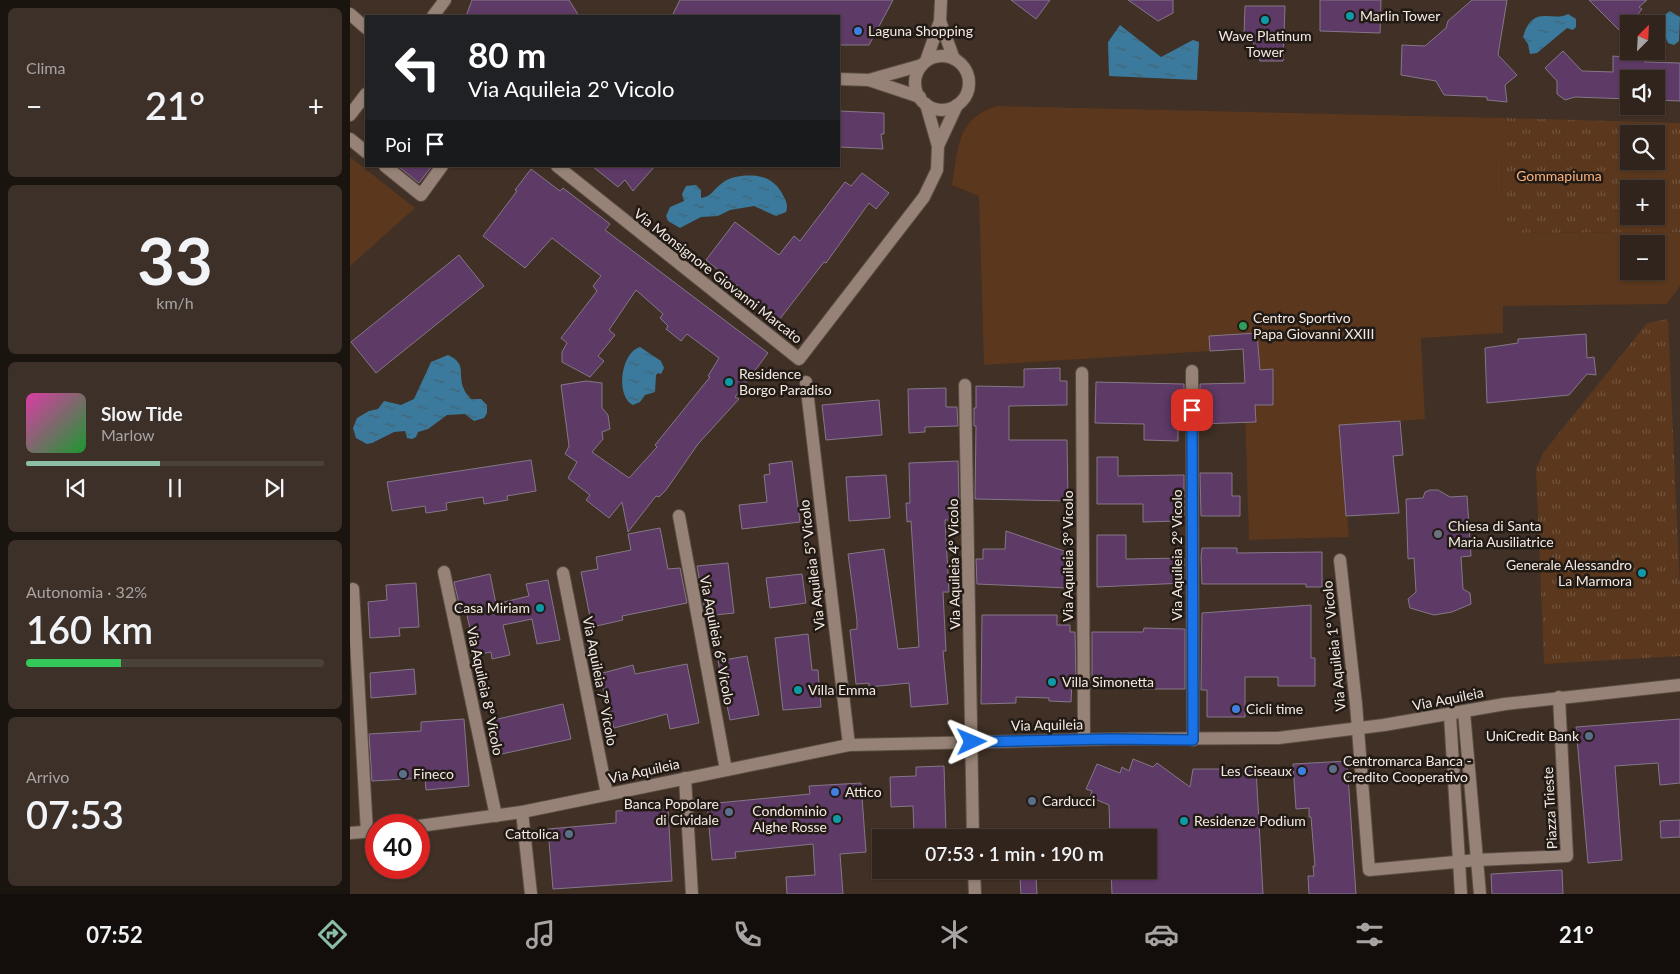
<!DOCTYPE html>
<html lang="it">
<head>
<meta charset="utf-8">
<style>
	:root { --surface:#30241c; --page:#3c3029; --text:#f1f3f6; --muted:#a8a4a3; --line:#4b413b; --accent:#8abfa5 }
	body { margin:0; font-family:Lato,sans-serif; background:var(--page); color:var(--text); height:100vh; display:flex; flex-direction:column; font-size:19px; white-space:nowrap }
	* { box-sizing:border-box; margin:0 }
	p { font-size:16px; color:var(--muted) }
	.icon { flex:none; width:28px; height:28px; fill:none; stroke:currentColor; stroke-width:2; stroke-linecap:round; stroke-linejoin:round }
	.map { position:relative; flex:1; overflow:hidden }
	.sheet { display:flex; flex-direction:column; gap:8px; padding:8px; background:#1a140f; width:350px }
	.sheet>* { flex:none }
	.hud { position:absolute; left:15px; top:15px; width:475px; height:152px; border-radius:0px; box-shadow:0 1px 4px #0004,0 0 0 1px var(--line); background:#202124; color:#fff; overflow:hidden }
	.needle { width:32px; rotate:24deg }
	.buttons { position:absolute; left:1270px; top:15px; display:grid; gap:10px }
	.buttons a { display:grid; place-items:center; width:45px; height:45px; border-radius:0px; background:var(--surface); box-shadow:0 1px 4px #0004,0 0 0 1px var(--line); font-size:25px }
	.speed { position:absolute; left:15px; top:814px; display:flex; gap:10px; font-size:25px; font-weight:700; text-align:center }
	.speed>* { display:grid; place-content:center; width:65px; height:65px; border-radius:50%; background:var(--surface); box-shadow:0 1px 4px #0004,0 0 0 1px var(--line); line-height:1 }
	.speed .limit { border:8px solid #d22; background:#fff; color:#111 }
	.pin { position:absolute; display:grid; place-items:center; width:42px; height:42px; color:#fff; margin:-21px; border-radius:10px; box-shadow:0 2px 8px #0006 }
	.me { position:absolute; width:55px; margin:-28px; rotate:89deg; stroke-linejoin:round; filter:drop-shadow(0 0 4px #0008) }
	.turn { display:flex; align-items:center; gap:18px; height:105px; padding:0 20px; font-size:22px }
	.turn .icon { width:65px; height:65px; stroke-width:2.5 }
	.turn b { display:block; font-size:35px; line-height:42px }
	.then { display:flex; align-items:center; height:48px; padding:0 20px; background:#0003; gap:10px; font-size:19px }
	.big { font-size:38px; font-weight:600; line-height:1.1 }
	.sheet .widget { flex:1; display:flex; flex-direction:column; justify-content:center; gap:8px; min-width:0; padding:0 18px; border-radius:8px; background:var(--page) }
	.sheet .dial { align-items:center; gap:0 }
	.dial b { font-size:65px; line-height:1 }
	.song { display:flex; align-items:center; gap:15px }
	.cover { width:60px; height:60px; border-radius:8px; background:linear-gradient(135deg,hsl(320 70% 55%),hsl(130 70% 35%)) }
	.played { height:5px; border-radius:2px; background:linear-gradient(90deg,var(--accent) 45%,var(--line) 45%) }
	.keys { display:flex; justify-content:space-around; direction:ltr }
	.heat { display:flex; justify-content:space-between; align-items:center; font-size:28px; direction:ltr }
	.charge { height:8px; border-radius:4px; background:linear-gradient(90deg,#34c759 32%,var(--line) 0) }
	.trip { position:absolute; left:522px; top:829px; width:285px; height:50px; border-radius:0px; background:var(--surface); box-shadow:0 1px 4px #0004,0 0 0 1px var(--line); font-weight:600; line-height:50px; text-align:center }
	.dock { display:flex; height:80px; justify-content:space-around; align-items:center; background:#130e0b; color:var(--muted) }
	.dock .icon { width:35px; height:35px }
	.dock .on { color:var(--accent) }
	.dock b { font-size:22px; color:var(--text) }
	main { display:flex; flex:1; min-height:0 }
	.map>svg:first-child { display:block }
	.green { fill:#5a371d; fill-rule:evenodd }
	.park { fill:url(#park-tufts); fill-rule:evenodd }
	.water { fill:url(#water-ripples) }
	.building { fill:#5e3a66; stroke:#847788 }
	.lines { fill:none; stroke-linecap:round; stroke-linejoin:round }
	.minor-casing { stroke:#5c4e45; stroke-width:14 }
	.minor { stroke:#968276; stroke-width:12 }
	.route-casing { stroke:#114b97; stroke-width:12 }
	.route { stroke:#1a73e8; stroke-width:9 }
	.culture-dot { fill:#0f9aa8; stroke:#211a15; stroke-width:2 }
	.shop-dot { fill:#3f7fe0; stroke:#211a15; stroke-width:2 }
	.leisure-dot { fill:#2e9e5b; stroke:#211a15; stroke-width:2 }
	.worship-dot { fill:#6b7280; stroke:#211a15; stroke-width:2 }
	.service-dot { fill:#5c6f8a; stroke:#211a15; stroke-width:2 }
	.labels { text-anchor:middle; stroke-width:5; stroke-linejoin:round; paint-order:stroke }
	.poi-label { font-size:14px; fill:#f5eae3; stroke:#211a15; text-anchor:start }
	.park-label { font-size:14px; fill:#feb27b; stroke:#211a15 }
	.street-label { font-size:14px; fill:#f5eae3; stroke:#211a15 }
</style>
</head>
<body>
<main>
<section class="sheet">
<div class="widget"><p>Clima</p>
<div class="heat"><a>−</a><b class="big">21°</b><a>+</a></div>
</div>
<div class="widget dial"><b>33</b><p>km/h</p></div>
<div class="widget">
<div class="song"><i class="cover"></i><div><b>Slow Tide</b><p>Marlow</p></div></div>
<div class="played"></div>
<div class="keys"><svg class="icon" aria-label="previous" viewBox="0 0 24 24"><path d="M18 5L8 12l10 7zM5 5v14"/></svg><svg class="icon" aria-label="pause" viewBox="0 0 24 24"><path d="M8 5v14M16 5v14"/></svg><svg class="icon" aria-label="next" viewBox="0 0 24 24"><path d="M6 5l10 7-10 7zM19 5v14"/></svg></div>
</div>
<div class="widget"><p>Autonomia · 32%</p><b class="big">160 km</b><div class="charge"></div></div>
<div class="widget"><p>Arrivo</p><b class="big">07:53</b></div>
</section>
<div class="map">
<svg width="1330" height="894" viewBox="0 0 1330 894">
	<defs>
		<pattern id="park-tufts" width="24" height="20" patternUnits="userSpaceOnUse" patternTransform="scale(1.25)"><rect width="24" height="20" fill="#5a371d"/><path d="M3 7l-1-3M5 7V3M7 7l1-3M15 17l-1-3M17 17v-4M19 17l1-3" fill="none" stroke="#72543e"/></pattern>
		<pattern id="water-ripples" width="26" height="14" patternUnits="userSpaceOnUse" patternTransform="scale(1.25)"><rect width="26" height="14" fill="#3b7a9c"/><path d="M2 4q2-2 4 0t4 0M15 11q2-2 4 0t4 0" fill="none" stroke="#426374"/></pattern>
	</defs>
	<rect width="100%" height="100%" fill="#403025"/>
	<!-- green -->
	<g class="green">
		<path d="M647 106 1152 118 1151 233 1330 232V286L1317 304 1153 306V333L1071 338 1075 419 989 425 999 537 899 540 893 349 634 365 629 196 602 185C608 150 606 118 647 106ZM1279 244H1306V271H1279Z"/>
		<polygon points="0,157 65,208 0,266"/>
	</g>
	<!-- park -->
	<g class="park">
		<path d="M1152 118 1330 123V232L1151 233ZM1279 134H1306V161H1279ZM1279 189H1306V216H1279Z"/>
		<polygon points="1318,319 1330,589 1330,656 1194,664 1186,469 1193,453 1297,323"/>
	</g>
	<!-- water -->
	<g class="water">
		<polygon points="1320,11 1330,17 1329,41 1324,45 1318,43 1310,24 1313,16"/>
		<path d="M1218 14 1226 19V27L1223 30 1217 28 1187 53 1180 54 1178 44 1173 37C1183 3 1203 23 1218 14Z"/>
		<polygon points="770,25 811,57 843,40 849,42 847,80 759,76 758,42"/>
		<path d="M391 176C411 174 425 178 434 197 437 203 438 206 436 212L426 216 404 206 380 210 368 216 351 217 330 228 318 221 316 216 320 207 334 201 332 194 336 186 346 185 351 190V198C361 197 363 190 371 184 377 179 383 177 391 176Z"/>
		<path d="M290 347 311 361 314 368 311 374 308 373 306 375 305 392 295 395 290 402 283 405C265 396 271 352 290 347Z"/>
		<path d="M98 355C118 364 107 375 114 389 115 393 119 396 121 399H131L137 405V413L134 418 124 421 115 414 97 415 78 429 68 432 66 437 62 439 57 438 55 431 44 432 22 443 17 444 6 438 3 428 7 418 19 411 28 409 34 401 51 405 64 399 81 362Z"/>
	</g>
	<!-- building -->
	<g class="building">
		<polygon points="122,0 219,0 229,16 116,16"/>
		<polygon points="330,0 543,0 519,45 489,45 489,16 322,16"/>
		<polygon points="661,0 700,0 686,19"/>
		<polygon points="778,0 823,0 823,13 808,21"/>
		<polygon points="970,0 1031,0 1030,33 970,31"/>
		<polygon points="1122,0 1157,0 1148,55 1167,75 1155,85 1157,102 1137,100 1137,97 1094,95 1086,81 1051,75 1052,45 1075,46 1096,28 1098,21"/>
		<polygon points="1239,0 1297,0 1289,7 1292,9 1288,14 1299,24 1279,24 1279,40"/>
		<polygon points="895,6 935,6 933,61 910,61 900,34 894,34"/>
		<polygon points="1213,51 1232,71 1263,72 1263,56 1296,59 1295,62 1330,63 1330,101 1306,100 1306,79 1279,79 1279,99 1225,97 1215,100 1207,94 1207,81 1195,68"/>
		<polygon points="489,111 534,113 534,134 531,134 533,149 489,147"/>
		<polygon points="48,166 82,166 69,183"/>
		<polygon points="242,166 305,166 283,191 275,180 268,187"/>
		<polygon points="181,169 210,191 213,188 260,224 255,230 418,353 385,397 389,399 348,444 316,490 309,497 306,496 278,532 272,502 259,518 236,500 240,495 218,478 227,462 215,454 219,446 211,385 236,381 252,383 252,408 258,415 260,429 252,432 253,439 242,452 279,478 307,447 305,445 360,377 358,376 369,358 337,334 331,341 316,329 318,326 310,318 313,314 286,290 259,330 265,335 248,356 254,361 240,377 212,362 212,352 217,343 211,338 247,291 243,286 251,276 202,238 175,268 133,236 167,191 165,190"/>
		<polygon points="512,173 539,193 526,209 519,203 476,263 474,262 429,320 356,260 385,222 429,255 444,236 450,241 495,182 501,186"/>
		<polygon points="109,255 134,286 26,373 1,342"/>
		<polygon points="907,333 910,370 923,369 923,405 905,405 906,422 850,424 850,384 895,383 893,349 860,351 859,336"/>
		<polygon points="1236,334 1237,358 1244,357 1246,375 1237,374 1219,395 1137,403 1135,348 1168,343 1168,339"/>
		<polygon points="710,368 710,381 717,381 717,405 659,406 659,440 717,440 718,501 625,499 626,426 624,426 624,408 626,408 626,386 674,387 674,369"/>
		<polygon points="746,382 834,384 834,425 828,425 828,441 794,440 794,424 745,423"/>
		<polygon points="596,388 596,407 607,407 608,426 575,427 575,432 559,433 558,389"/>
		<polygon points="529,400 532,435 476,440 472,405"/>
		<polygon points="1050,421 1053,455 1043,456 1049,513 996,516 989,425"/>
		<polygon points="747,457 768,457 768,476 834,475 834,516 828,516 828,521 793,522 793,504 747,504"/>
		<polygon points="181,460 186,491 157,496 158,500 134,504 133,497 96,503 97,510 76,513 75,506 42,511 37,482"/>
		<polygon points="442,461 450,522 392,529 389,505 417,502 414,475 420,474 419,464"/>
		<polygon points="608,461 609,499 599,499 600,520 595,520 599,592 593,592 596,651 593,651 598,704 561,707 559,683 519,687 519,683 506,684 500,630 507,629 507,620 498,554 534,549 548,649 569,647 561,521 557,522 556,503 560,503 559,463"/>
		<polygon points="850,473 882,473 882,496 890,496 890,516 851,516"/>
		<polygon points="536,475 540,518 499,521 496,477"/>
		<polygon points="1080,490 1088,490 1100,497 1117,496 1121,556 1111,557 1113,589 1120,593 1121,604 1102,612 1084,615 1060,608 1058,599 1066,592 1064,558 1058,559 1056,499 1073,498 1075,492"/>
		<polygon points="310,528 318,569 330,568 337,603 272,616 273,620 242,627 231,572 248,569 246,557 281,550 278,534"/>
		<polygon points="656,531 714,551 712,557 724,562 718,588 627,584 626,559 633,559 633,549 655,549"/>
		<polygon points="747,535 776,535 776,559 834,558 834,583 747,587"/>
		<polygon points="852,548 887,548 887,553 972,552 972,587 956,587 956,584 852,584 851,557"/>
		<polygon points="378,563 384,613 365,615 364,610 355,611 347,566"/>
		<polygon points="140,574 146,604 179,596 176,584 198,580 210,640 187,644 182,619 153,625 160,655 142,659 141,652 126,655 116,611 111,612 104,582"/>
		<polygon points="452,574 456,603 420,608 416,578"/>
		<polygon points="66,583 69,627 49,628 50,636 20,638 18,602 37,600 36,585"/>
		<polygon points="961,605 961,658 965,658 965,686 928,686 928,677 895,677 895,717 857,717 857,690 851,690 852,613"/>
		<polygon points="632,615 707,615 707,625 720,625 720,632 725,632 726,681 722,681 721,702 699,701 699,698 666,697 666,703 631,704"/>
		<polygon points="794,628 835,629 835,689 792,689 793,681 742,681 742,632 793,632"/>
		<polygon points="458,634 462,670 468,670 471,707 433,710 425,638"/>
		<polygon points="397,656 409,715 380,720 368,661"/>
		<polygon points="337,664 349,723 320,729 317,714 264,728 249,674 283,665 285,674"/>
		<polygon points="64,669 66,694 21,698 20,673"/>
		<polygon points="213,704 221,739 147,755 139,721"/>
		<polygon points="114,719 119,786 76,790 75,778 22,781 19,734 71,731 71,722"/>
		<polygon points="1330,719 1330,783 1310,785 1308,763 1265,766 1272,860 1238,863 1226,727"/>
		<polygon points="783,759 803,767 807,763 840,787 843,769 906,769 913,894 762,894 761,870 799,870 799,838 760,838 759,805 740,797 742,791 736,789 747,764 770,773 772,767 779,771"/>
		<polygon points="997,761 1006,894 959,894 958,876 964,876 963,866 965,866 961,817 959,817 959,808 946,809 943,764"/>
		<polygon points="594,766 596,833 564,836 563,806 541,807 540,777 566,776 566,767"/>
		<polygon points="511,783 516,852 490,854 493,894 437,894 436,877 465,875 463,844 385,852 386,858 362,860 357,804 460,794 459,786"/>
		<polygon points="318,808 322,881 203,889 198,829 266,823 266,811"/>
		<polygon points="1330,820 1330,837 1311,838 1310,821"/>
		<polygon points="1212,870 1213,894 1142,894 1141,874"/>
		<polygon points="686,877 687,894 671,894 670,878"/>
	</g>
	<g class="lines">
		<defs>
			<g id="minor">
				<polyline points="0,14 16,28"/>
				<polyline points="83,16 95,0"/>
				<polyline points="590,21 591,0"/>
				<circle cx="592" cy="83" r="27"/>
				<polyline points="576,61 590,21 604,59"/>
				<polyline points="489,79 519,80 572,65"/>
				<polyline points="519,80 570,97"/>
				<polyline points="576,104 588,146"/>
				<polyline points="0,115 16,94"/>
				<polyline points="0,139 16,152"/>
				<polyline points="35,166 71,195 92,166"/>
				<polyline points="207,166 449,359 574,197 587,170 588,146 607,105"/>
				<polyline points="842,371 843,740"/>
				<polyline points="732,373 734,739"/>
				<polyline points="456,382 499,745"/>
				<polyline points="615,385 623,838"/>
				<polyline points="329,516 376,770"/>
				<polyline points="990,560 1006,704 1019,870 1127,860 1217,856 1209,697"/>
				<polyline points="94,572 146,816"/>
				<polyline points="213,573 257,794"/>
				<polyline points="3,589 17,832"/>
				<polyline points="1114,712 1130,894"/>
				<polyline points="1100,715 1111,894"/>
				<polyline points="335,778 342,894"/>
				<polyline points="172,812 181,894"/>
				<polyline points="69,826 172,812 499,745 761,739 928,738 1034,725 1155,704 1330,685"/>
				<polyline points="0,833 26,831"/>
				<polyline points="624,870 625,894"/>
			</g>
		</defs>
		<!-- minor casing -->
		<use href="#minor" class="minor-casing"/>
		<!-- minor -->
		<use href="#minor" class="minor"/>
	</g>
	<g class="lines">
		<defs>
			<polyline id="route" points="622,742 761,739 843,740 842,410"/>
		</defs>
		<!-- route casing -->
		<use href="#route" class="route-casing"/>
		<!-- route -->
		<use href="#route" class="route"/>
	</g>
	<!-- markers -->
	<g class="culture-dot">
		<circle cx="1000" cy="16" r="5"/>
		<circle cx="915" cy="20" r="5"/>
		<circle cx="379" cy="382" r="5"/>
		<circle cx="1292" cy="573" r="5"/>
		<circle cx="190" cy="608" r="5"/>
		<circle cx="702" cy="682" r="5"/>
		<circle cx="448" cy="690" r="5"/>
		<circle cx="487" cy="819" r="5"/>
		<circle cx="834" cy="821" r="5"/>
	</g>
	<g class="shop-dot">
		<circle cx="508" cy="31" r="5"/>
		<circle cx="886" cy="709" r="5"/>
		<circle cx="952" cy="771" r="5"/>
		<circle cx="485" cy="792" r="5"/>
	</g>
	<circle class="leisure-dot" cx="893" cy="326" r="5"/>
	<circle class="worship-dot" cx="1088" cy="534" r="5"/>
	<g class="service-dot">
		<circle cx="1239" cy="736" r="5"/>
		<circle cx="983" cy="769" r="5"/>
		<circle cx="53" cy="774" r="5"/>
		<circle cx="682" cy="801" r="5"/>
		<circle cx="379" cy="812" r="5"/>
		<circle cx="219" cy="834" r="5"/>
	</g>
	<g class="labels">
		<!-- poi labels -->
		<g class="poi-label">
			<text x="1010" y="21">Marlin Tower</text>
			<text x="518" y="36">Laguna Shopping</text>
			<text x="915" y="41" text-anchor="middle">Wave Platinum<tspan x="915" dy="16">Tower</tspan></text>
			<text x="903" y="323">Centro Sportivo<tspan x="903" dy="16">Papa Giovanni XXIII</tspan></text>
			<text x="389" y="379">Residence<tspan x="389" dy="16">Borgo Paradiso</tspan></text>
			<text x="1098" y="531">Chiesa di Santa<tspan x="1098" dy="16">Maria Ausiliatrice</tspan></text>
			<text x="1282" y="570" text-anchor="end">Generale Alessandro<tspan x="1282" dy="16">La Marmora</tspan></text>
			<text x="180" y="613" text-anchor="end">Casa Miriam</text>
			<text x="712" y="687">Villa Simonetta</text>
			<text x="458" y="695">Villa Emma</text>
			<text x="896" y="714">Cicli time</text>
			<text x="1229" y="741" text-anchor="end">UniCredit Bank</text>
			<text x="993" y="766">Centromarca Banca -<tspan x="993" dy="16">Credito Cooperativo</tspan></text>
			<text x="942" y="776" text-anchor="end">Les Ciseaux</text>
			<text x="63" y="779">Fineco</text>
			<text x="495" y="797">Attico</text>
			<text x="692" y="806">Carducci</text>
			<text x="369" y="809" text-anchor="end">Banca Popolare<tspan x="369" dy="16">di Cividale</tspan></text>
			<text x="477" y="816" text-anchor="end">Condominio<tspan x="477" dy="16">Alghe Rosse</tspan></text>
			<text x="844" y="826">Residenze Podium</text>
			<text x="209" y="839" text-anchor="end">Cattolica</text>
		</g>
		<!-- park labels -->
		<g class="park-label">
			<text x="1209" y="181">Gommapiuma</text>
		</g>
		<!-- street labels -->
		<g class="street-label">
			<text transform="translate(368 276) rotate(38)" y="5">Via Monsignore Giovanni Marcato</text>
			<text transform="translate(827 555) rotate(-90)" y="5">Via Aquileia 2° Vicolo</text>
			<text transform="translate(718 556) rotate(-90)" y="5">Via Aquileia 3° Vicolo</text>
			<text transform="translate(604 564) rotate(-91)" y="5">Via Aquileia 4° Vicolo</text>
			<text transform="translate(462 565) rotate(-97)" y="5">Via Aquileia 5° Vicolo</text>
			<text transform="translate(367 640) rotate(79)" y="5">Via Aquileia 6° Vicolo</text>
			<text transform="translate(984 646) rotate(-96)" y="5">Via Aquileia 1° Vicolo</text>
			<text transform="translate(250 681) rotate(79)" y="5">Via Aquileia 7° Vicolo</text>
			<text transform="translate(135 691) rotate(78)" y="5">Via Aquileia 8° Vicolo</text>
			<text transform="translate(1098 699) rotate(-11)" y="5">Via Aquileia</text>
			<text transform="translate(697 725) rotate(-1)" y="5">Via Aquileia</text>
			<text transform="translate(294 771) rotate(-12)" y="5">Via Aquileia</text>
			<text transform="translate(1200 808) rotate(-93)" y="5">Piazza Trieste</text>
		</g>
	</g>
</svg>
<div class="buttons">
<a><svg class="needle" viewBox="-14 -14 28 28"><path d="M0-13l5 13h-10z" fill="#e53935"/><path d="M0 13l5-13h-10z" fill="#a8a4a3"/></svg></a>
<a><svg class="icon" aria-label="sound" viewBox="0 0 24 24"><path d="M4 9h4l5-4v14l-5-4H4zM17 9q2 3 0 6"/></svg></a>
<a><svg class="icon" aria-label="search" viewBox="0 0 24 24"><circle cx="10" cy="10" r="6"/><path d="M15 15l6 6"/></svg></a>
<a>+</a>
<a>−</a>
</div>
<div class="speed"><div class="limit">40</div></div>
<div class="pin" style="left:842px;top:410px;background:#d93025"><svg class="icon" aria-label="arrive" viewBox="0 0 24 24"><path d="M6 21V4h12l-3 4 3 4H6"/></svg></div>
<svg class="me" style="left:622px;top:742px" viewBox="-20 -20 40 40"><path d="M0-17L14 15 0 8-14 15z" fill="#1a73e8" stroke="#fff" stroke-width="4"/></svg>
<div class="trip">07:53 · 1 min · 190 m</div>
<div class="hud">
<div class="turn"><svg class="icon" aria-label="left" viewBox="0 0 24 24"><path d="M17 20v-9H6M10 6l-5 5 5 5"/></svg><div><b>80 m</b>Via Aquileia 2° Vicolo</div></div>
<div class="then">Poi<svg class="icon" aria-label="arrive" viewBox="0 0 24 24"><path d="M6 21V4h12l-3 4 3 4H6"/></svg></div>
</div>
</div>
</main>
<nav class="dock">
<b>07:52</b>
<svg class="icon on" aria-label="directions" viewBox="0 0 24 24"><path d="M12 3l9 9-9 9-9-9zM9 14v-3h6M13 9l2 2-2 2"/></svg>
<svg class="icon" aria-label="music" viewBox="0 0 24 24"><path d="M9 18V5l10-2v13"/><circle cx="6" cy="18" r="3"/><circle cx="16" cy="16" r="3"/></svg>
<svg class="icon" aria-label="phone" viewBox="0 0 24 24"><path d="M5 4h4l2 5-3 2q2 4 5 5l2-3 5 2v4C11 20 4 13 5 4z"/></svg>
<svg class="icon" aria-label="climate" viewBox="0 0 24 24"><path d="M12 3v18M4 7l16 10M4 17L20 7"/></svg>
<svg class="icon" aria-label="car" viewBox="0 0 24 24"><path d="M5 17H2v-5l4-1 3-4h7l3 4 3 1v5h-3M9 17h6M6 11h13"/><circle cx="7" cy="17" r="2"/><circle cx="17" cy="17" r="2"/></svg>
<svg class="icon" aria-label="filters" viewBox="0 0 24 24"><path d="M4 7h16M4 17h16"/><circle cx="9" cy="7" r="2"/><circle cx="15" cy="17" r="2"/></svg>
<b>21°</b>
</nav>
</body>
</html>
